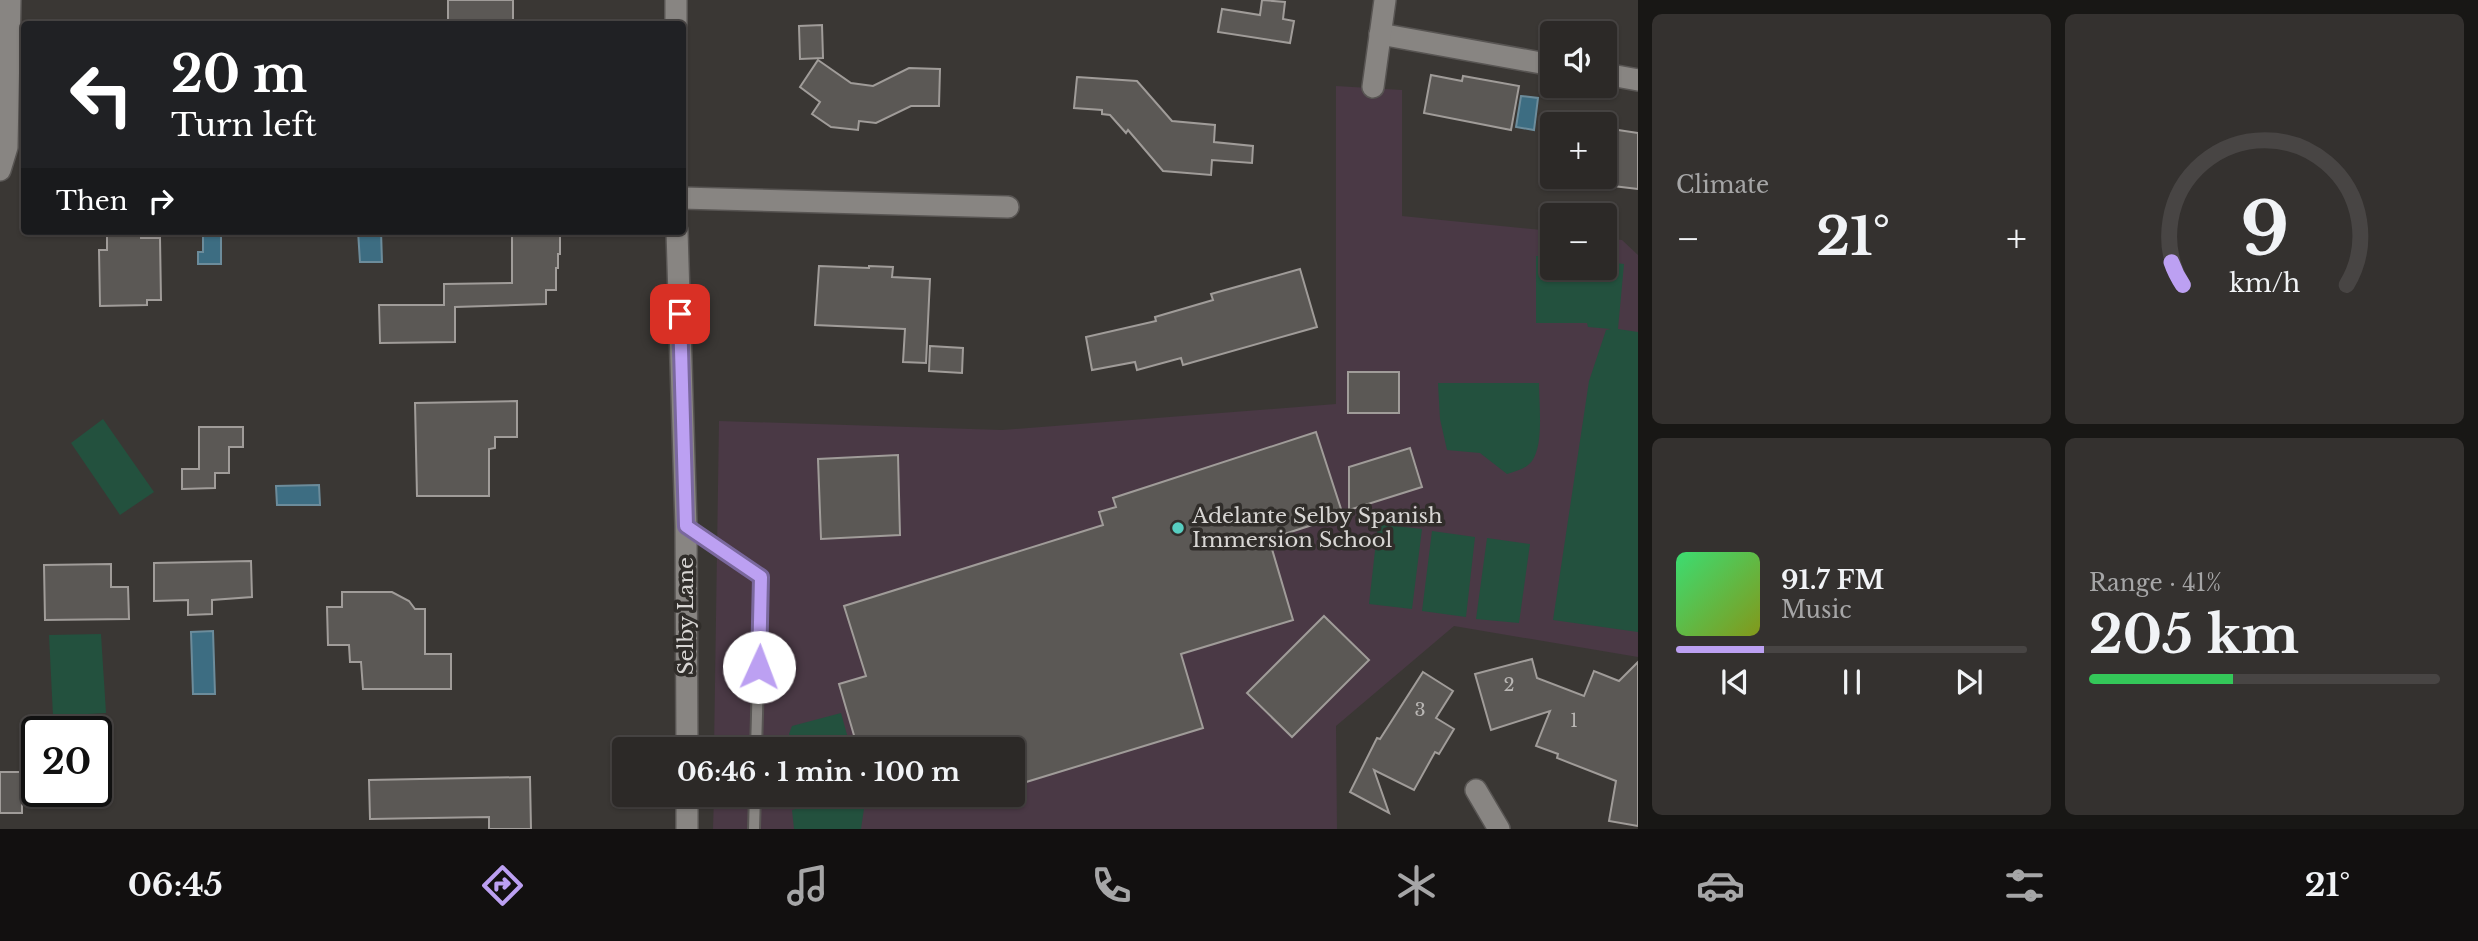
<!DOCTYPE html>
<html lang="en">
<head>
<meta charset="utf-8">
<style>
	:root { --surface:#2c2927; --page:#34312f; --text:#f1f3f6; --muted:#a6a6a7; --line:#484544; --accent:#bca0f2 }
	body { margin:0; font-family:"Libre Baskerville",serif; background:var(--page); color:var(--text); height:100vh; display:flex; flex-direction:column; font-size:26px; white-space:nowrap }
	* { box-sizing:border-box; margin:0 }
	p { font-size:23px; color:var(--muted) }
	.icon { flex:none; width:38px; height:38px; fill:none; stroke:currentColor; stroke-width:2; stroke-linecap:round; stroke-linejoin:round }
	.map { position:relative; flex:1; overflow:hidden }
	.side { display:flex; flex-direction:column; gap:14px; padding:14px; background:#181715; width:840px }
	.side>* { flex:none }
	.hud { position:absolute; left:21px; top:21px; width:665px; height:214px; border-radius:7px; box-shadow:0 2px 5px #0004,0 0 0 2px var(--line); background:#202124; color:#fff; overflow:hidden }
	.tools { position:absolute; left:1540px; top:21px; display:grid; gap:14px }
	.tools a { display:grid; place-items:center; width:77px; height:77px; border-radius:7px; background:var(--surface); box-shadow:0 2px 5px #0004,0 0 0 2px var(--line); font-size:35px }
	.speed { position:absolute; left:21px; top:716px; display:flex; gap:14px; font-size:35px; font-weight:700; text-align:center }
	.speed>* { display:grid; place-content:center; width:91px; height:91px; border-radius:50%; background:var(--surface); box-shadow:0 2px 5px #0004,0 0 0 2px var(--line); line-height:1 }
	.speed .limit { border:4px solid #111; border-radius:10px; background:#fff; color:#111 }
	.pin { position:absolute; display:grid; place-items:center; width:60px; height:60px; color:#fff; margin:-30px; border-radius:14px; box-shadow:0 4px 10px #0006 }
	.me { position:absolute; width:77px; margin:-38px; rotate:2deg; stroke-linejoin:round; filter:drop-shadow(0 0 5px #0008) }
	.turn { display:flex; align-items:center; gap:24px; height:147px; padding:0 35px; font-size:32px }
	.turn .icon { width:91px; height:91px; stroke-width:2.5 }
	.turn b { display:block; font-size:49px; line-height:60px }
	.then { display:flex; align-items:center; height:66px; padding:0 35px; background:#0003; gap:14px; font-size:26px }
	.big { font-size:52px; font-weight:700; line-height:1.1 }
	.side .tile { flex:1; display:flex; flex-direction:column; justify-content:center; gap:10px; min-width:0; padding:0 24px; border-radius:10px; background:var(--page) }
	.side .dial { align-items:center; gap:0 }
	.dial svg { height:182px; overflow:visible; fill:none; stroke:var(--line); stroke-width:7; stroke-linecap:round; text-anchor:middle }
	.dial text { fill:var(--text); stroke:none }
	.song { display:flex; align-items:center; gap:21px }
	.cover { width:84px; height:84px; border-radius:10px; background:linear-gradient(135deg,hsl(140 70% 55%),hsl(70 70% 35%)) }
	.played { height:7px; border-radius:4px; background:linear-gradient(90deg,var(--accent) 25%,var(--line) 25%) }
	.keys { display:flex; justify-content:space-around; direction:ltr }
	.heat { display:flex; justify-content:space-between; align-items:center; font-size:38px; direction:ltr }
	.charge { height:10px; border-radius:5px; background:linear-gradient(90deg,#34c759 41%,var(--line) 0) }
	.side .tiles { flex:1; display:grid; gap:14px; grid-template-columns:repeat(2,1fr) }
	.trip { position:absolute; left:612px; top:737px; width:413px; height:70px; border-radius:7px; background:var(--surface); box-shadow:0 2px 5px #0004,0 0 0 2px var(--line); font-weight:700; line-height:70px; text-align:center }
	.dock { display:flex; height:112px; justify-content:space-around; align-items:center; background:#121010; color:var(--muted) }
	.dock .icon { width:49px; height:49px }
	.dock .active { color:var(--accent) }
	.dock b { font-size:32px; color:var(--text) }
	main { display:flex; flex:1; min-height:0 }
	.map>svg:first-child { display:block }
	.education { fill:#4a3945 }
	.green { fill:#23513e }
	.water { fill:#3d6d82; stroke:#6c8c9b; stroke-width:2 }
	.building { fill:#5b5855; stroke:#a09c99; stroke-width:2 }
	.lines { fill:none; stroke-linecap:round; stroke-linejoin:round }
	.lane-casing { stroke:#585553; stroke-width:14 }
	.street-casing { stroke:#585553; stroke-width:24 }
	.lane { stroke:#888582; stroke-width:10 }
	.street { stroke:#888582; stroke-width:21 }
	.route-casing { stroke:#7a689d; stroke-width:18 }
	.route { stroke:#bca0f2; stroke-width:12 }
	.poi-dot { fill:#57cec1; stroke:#302d2a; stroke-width:2.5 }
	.labels { text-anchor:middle; stroke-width:7; stroke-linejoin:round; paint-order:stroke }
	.number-label { font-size:18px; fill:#b9b6b4 }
	.poi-label { font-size:21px; fill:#d8d6d4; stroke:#302d2a; text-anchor:start }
	.street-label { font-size:21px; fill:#d8d6d4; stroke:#302d2a }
</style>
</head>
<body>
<main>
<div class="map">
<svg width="1638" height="829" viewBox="0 0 1638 829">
	<rect width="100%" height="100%" fill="#3a3734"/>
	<!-- education -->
	<polygon class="education" points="1336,86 1402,90 1402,216 1552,231 1552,268 1605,268 1605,238 1622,240 1638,255 1638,657 1454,626 1336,726 1337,829 713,829 714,795 1013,794 1013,749 714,749 719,421 1002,430 1336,404"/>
	<!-- green -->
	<g class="green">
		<polygon points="1536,256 1552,257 1552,268 1605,268 1605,262 1624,264 1618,329 1638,332 1638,632 1553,620 1589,381 1606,330 1611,329 1588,327 1587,323 1536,323"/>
		<path d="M1438 383H1539C1539 404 1544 445 1532 461 1526 469 1516 471 1507 474L1480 453 1447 450 1440 419Z"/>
		<polygon points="103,419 154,492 120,515 71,443"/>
		<polygon points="1378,524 1422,529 1412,609 1369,604"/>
		<polygon points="1432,531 1475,537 1466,617 1422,611"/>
		<polygon points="1487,538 1530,544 1519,623 1476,619"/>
		<polygon points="101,634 106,713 53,716 49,635"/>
		<polygon points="841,713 851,749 793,749 789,734 792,726"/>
		<polygon points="850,795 866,795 861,829 794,829 792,810"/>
	</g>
	<!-- water -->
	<g class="water">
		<polygon points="1521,96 1538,98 1534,130 1516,127"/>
		<polygon points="203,231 221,231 221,264 198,264 198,252 203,252"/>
		<polygon points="358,231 381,231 382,262 360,262"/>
		<polygon points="319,485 320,505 277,505 276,486"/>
		<polygon points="213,631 215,694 193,694 191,632"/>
	</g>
	<!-- building -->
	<g class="building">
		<rect x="448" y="0" width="65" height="24"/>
		<polygon points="1262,0 1285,2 1283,19 1294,21 1290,43 1218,32 1222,9 1260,15"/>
		<polygon points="822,25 823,58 800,59 799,26"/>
		<polygon points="818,60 851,83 873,86 909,68 940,69 939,106 911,106 876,123 859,121 858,130 831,127 812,114 820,102 800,87"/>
		<polygon points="1431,75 1462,81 1463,76 1519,86 1511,130 1424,113"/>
		<polygon points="1077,77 1137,81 1172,121 1215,125 1214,142 1253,146 1252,163 1212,160 1211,175 1163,171 1128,130 1126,133 1110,115 1102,114 1102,110 1074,108"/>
		<polygon points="1605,128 1638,133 1638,189 1605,185"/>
		<polygon points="107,231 141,231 141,238 160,238 161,300 147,300 147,305 100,306 99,250 107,250"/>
		<polygon points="512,231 560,231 560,254 558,254 558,268 556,268 556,290 546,290 546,304 455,307 455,342 380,343 379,305 444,305 444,284 512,283"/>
		<polygon points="819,266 869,268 869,266 893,267 892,277 930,279 926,363 903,362 905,329 815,325"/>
		<polygon points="1300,269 1317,327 1183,365 1181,358 1137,370 1135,362 1092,370 1086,337 1156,321 1155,317 1213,300 1211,294"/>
		<polygon points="930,346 963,348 962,373 929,371"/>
		<rect x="1348" y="372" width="51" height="41"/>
		<polygon points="517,401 517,437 495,437 495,448 489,449 489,496 417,496 415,403"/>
		<polygon points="199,427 243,427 243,447 229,447 229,473 215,473 215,488 182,489 182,469 199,469"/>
		<polygon points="1316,432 1343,515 1269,539 1293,620 1181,654 1203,728 1013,786 1013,749 858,749 839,684 866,676 844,606 1103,525 1099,512 1116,507 1113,498"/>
		<polygon points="1410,448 1422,487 1349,510 1349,467"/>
		<polygon points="898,455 900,535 821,539 818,459"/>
		<polygon points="251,561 252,597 212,600 212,614 188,615 188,600 154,601 154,563"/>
		<polygon points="111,564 111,587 128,587 129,619 45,620 44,565"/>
		<polygon points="342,592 392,592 409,601 415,609 425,609 425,654 451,654 451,689 363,689 361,662 350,662 349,645 328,645 327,607 342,607"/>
		<polygon points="1324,616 1369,660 1292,737 1247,693"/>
		<polygon points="1532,659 1537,678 1584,696 1594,671 1619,681 1638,662 1638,826 1609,821 1616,781 1557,758 1558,754 1536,746 1550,711 1491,730 1475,674"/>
		<polygon points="1423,672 1453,691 1436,718 1454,729 1439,754 1435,752 1414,790 1374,770 1389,813 1350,792 1377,738 1380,739"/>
		<rect x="0" y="772" width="22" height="41"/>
		<polygon points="530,777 531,829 489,829 489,817 370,819 369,780"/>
	</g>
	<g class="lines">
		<defs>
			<g id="lane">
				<polyline points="686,526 761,577 756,749"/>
				<polyline points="754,829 755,794"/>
			</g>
			<g id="street">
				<polyline points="676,0 676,24"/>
				<polyline points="1380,34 1552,65"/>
				<polyline points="1605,74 1638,80"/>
				<polyline points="1373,87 1385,0"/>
				<polyline points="0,170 7,147 10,0"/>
				<polyline points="682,198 1008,207"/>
				<polyline points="677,231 686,526 687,749"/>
				<polyline points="1476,790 1499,829"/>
				<polyline points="687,794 687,829"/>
			</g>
		</defs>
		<!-- lane casing -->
		<use href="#lane" class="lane-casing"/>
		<!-- street casing -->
		<use href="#street" class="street-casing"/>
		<!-- lane -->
		<use href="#lane" class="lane"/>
		<!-- street -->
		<use href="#street" class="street"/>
	</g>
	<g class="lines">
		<defs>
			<polyline id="route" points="680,314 686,526 761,577 759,667"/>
		</defs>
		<!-- route casing -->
		<use href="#route" class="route-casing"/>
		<!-- route -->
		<use href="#route" class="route"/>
	</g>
	<!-- markers -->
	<circle class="poi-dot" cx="1178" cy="528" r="7"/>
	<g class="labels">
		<!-- number labels -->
		<g class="number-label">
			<text x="1509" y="691">2</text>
			<text x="1420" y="716">3</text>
			<text x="1574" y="727">1</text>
		</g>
		<!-- poi labels -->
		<g class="poi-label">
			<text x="1192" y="523">Adelante Selby Spanish<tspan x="1192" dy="24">Immersion School</tspan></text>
		</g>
		<!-- street labels -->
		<g class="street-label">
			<text transform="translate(686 616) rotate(-90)" y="7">Selby Lane</text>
		</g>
	</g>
</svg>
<div class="tools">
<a><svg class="icon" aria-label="sound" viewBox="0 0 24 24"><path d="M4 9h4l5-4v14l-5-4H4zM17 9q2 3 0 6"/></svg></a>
<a>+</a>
<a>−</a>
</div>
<div class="speed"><div class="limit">20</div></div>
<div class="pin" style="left:680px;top:314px;background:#d93025"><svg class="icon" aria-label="arrive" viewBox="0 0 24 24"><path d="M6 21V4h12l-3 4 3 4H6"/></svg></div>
<svg class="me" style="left:759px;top:667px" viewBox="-20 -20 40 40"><circle r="19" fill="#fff"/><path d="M0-13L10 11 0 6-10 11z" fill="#bca0f2"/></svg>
<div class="trip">06:46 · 1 min · 100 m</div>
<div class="hud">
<div class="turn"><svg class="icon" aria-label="left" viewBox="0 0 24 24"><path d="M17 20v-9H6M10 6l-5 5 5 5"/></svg><div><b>20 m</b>Turn left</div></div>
<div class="then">Then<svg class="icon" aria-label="right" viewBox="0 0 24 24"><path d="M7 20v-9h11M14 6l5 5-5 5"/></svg></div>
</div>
</div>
<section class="side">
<div class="tiles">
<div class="tile"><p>Climate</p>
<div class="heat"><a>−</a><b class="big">21°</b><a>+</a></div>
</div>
<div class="tile dial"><svg viewBox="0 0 100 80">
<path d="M14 69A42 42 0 1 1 86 69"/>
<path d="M14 69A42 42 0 0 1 9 59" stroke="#bca0f2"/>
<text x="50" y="56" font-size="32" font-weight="700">9</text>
<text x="50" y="72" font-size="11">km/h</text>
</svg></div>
<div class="tile">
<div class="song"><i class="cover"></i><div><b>91.7 FM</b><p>Music</p></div></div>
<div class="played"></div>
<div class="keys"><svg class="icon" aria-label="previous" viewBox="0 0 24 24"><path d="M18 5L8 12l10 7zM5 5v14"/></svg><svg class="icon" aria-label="pause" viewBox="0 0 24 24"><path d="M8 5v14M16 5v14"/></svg><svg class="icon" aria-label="next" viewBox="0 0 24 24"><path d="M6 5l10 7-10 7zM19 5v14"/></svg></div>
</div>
<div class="tile"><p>Range · 41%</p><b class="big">205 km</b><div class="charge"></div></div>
</div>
</section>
</main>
<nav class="dock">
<b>06:45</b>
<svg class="icon active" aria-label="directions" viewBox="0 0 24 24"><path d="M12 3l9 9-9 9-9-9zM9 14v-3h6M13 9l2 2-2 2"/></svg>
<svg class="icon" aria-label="music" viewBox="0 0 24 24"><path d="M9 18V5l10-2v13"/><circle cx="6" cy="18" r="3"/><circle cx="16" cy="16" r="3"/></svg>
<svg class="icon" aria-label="phone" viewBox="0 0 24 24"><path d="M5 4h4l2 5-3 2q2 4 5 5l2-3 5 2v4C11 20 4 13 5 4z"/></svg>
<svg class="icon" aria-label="climate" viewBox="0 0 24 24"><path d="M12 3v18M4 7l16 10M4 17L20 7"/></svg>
<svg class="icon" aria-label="car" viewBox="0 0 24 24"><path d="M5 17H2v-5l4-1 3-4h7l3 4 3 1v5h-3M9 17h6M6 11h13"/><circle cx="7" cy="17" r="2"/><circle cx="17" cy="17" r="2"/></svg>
<svg class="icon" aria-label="filters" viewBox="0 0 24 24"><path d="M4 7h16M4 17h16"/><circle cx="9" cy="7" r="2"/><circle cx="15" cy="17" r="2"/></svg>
<b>21°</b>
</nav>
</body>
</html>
